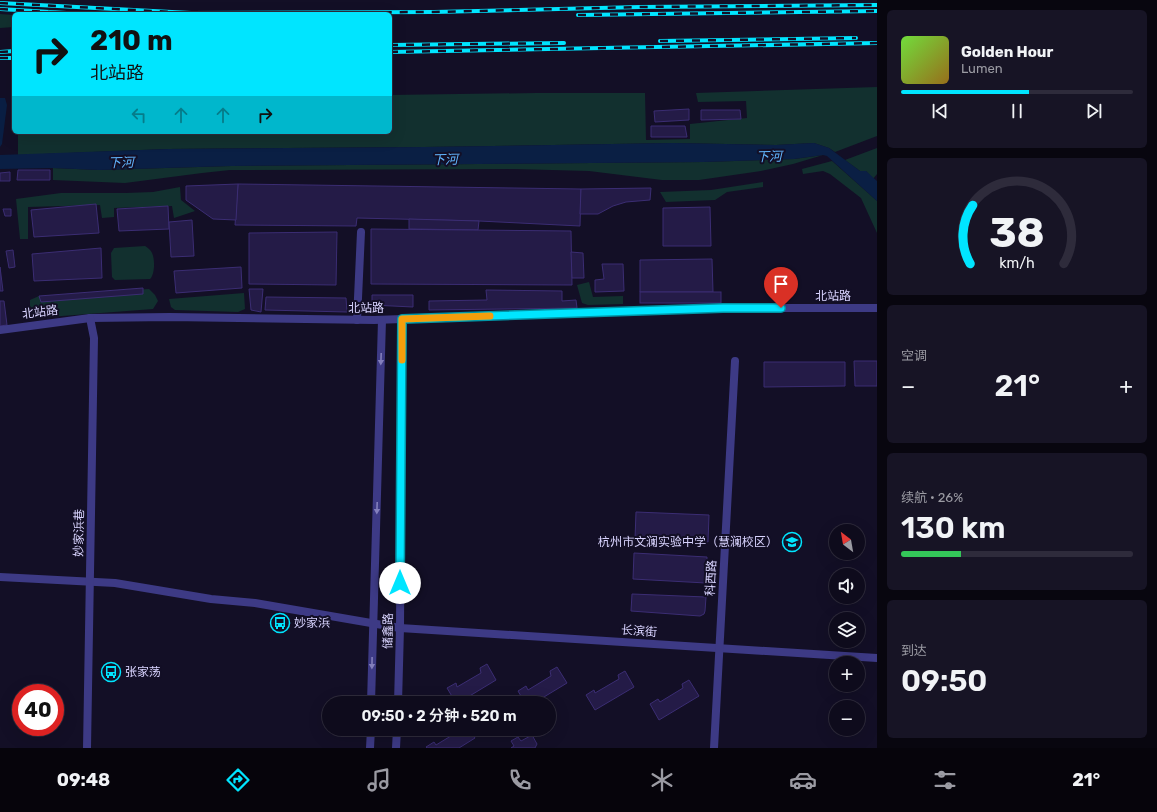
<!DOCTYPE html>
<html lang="zh">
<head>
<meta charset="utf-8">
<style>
	:root { --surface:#0e0b1c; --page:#171425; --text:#f1f3f6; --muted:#9b9ba3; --line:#2e2b3b; --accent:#00e5ff }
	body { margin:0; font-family:Rubik,"Noto Sans SC",sans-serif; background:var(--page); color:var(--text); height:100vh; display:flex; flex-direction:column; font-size:15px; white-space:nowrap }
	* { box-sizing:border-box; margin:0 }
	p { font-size:13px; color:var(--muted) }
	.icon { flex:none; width:22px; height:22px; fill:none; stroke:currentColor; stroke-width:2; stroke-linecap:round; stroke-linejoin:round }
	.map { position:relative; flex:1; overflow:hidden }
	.sheet { display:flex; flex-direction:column; gap:10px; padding:10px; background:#08060f; width:280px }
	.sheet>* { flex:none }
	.top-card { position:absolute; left:12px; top:12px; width:380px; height:122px; border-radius:6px; box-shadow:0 4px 16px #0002,0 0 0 1px var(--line); background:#00e5ff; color:#111; overflow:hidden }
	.needle { width:26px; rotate:329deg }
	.fabs { position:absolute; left:829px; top:524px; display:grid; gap:8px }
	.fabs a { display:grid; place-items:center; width:36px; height:36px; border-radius:50%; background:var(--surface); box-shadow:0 4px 16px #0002,0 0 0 1px var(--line); font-size:20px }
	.speed { position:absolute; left:12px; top:684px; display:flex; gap:8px; font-size:20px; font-weight:700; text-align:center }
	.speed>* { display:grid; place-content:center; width:52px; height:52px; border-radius:50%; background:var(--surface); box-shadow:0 4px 16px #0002,0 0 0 1px var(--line); line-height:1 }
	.speed .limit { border:6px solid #d22; background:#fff; color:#111 }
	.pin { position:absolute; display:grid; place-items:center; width:34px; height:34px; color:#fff; margin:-41px -17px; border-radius:50% 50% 50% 0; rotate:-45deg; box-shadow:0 0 4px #0007 }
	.pin .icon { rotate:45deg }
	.me { position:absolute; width:44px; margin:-22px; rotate:0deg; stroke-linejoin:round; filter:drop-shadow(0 0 3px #0008) }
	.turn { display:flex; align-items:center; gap:14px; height:84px; padding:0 12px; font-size:18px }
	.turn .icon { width:52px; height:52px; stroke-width:2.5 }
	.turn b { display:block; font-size:28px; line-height:34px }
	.lanes { display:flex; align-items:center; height:38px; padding:0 12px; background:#0003; justify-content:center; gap:20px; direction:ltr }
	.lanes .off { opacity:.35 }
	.big { font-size:30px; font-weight:600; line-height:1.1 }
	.sheet .tile { flex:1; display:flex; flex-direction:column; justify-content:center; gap:6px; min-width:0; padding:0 14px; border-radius:6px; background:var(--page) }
	.sheet .dial { align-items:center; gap:0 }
	.dial svg { height:104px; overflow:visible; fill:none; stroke:var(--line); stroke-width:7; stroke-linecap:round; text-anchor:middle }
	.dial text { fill:var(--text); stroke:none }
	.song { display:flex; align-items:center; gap:12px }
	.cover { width:48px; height:48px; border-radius:6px; background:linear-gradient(135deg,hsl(100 70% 55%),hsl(40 70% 35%)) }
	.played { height:4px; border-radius:2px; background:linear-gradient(90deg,var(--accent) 55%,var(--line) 55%) }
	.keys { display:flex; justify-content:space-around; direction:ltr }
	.heat { display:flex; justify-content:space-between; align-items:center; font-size:22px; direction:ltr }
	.charge { height:6px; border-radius:3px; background:linear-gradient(90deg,#34c759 26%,var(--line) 0) }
	.trip { position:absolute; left:322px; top:696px; width:234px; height:40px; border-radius:20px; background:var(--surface); box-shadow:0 4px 16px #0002,0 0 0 1px var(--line); font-weight:600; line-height:40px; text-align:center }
	.tabs { display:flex; height:64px; justify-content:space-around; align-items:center; background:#06040b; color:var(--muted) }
	.tabs .icon { width:28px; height:28px }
	.tabs .on { color:var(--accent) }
	.tabs b { font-size:18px; color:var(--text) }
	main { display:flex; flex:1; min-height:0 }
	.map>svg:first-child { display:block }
	.green { fill:#12302f }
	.water { fill:#0a1f44 }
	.building { fill:#241b47; stroke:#3b2d73 }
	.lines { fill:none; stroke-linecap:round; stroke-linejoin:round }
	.minor { stroke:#3d3a85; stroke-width:8 }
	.rail-casing { stroke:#00e5ff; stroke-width:4 }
	.rail { stroke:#130f26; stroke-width:2.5; stroke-dasharray:8; stroke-linecap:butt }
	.oneway { fill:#837fbc }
	.route-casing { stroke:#0095a6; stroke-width:10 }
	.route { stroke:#00e5ff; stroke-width:7 }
	.slow { stroke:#f59e0b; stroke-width:7 }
	.labels { text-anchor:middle; stroke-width:4; stroke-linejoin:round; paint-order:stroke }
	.street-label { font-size:12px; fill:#d9d4ff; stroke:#130f26 }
	.poi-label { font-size:12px; fill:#d9d4ff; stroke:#130f26; text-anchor:start }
	.water-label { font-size:13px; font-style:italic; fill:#62b6ff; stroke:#130f26 }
</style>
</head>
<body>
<main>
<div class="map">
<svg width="877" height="748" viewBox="0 0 877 748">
	<rect width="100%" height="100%" fill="#130f26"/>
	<!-- green -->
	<g class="green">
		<polygon points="0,14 14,15 14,27 0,28"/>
		<polygon points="877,87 877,136 835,152 829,148 814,143 776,145 673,143 425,147 168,149 18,155 18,132 167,132 168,133 195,132 390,132 390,95 537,93 645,93 646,140 690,139 690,124 747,118 746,101 698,102 696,93"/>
		<polygon points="877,148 877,174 873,179 866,171 860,171 845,160"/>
		<polygon points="823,155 793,164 761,171 699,180 662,180 589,171 514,169 230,170 202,173 125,183 53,180 53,168 99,170 231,166 704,162 794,159"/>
		<polygon points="832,161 877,201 877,233 861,198 830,174 823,171 803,174 802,169"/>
		<polygon points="763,182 763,187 727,192 715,200 666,202 660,192 711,190"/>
		<polygon points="180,187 181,200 195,211 174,218 172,206 114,208 114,217 102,218 100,205 28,207 28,239 20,239 16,199 61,193 126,193 153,192"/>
		<path d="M145 246C148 248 151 250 152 253 155 259 155 274 150 279L115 280 112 277 111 253 114 248Z"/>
		<polygon points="589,282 593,297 623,296 623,304 588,305 582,303 577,285"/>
		<polygon points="149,289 155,295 158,301 153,309 36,318 30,315 30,300 39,296"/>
		<polygon points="244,293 245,309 238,312 175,310 171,307 169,299"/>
	</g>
	<!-- water -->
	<g class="water">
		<polygon points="0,98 5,98 7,105 2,144 0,147"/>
		<polygon points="673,143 776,145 814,143 829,148 860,171 866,171 877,181 877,201 827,156 823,155 794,159 704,162 231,166 99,170 53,168 0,169 0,155 168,149 425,147"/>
	</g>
	<!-- building -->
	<g class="building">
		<polygon points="689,109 689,120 655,122 654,111"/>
		<polygon points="701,110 740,110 741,119 701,120"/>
		<polygon points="651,126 685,126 687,137 651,137"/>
		<polygon points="18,170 50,170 50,180 17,180"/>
		<polygon points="10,172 10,181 0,181 0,173"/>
		<polygon points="238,184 581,189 580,226 479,221 357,218 356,226 235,225"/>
		<polygon points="238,184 236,220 213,219 186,200 186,186"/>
		<polygon points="651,188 650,200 626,202 613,206 598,214 580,214 581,189"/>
		<polygon points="96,204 99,233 34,237 31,210"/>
		<polygon points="168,206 169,229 119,231 117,209"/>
		<polygon points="710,207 711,246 663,246 663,208"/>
		<polygon points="3,209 11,209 11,216 5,216"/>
		<polygon points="409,219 479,221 478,230 409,229"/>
		<polygon points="192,220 194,256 171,257 169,222"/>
		<polygon points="371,229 571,231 572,285 371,284"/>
		<polygon points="337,232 336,285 249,284 249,233"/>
		<polygon points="101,248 102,278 34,281 32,254"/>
		<polygon points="13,250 15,267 9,268 6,251"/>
		<polygon points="571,252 583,253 584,278 572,278"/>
		<polygon points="712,259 713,292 640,292 640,260"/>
		<polygon points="602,264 623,264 624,291 595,292 595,280 604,279"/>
		<polygon points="0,267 3,291 0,291"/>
		<polygon points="241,267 242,288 176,293 174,271"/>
		<polygon points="143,288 143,294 41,302 39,296"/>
		<polygon points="249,289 263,289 261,312 251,310"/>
		<polygon points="486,290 562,291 562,301 576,300 577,308 429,310 429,301 487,300"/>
		<rect x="640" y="292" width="81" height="11"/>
		<polygon points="372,295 413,295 413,307 372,305"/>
		<polygon points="266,297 346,298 347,312 265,310"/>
		<polygon points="0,301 4,301 7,325 0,326"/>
		<polygon points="854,361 877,361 877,386 855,386"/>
		<polygon points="764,362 845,362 845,386 764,387"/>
		<polygon points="636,512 709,515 708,542 635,539"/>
		<polygon points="634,553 707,557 706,583 633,579"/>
		<polygon points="632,594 706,597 705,611 704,614 700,616 631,611"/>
		<polygon points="487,664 496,680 458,703 456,703 447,688 456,683 457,687 481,673 480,668"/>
		<polygon points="557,667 567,683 534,703 525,703 518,691 526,686 528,690 551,676 550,671"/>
		<polygon points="625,671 634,687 595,710 586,695 594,690 595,693 619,679 618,675"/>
		<polygon points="689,680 699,696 659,720 650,704 658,699 660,702 683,688 682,684"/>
		<polygon points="459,729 469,729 475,738 459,748 427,748 426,747 434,742 436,745 459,731"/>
		<polygon points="532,735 537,744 535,748 511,748 514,746 511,741 518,737 521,741"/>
	</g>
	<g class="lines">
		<!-- minor -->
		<g class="minor">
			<polyline points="357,320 361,232"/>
			<polyline points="0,330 90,318 170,317 374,320 723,308 876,308"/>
			<polyline points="0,577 115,583 211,599 255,603 400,628 877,658"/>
			<polyline points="371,703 382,320"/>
			<polyline points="398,703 400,628 402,319"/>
			<polyline points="87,748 94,338 90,318"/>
			<polyline points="370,748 371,729"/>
			<polyline points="396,748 397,729"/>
			<polyline points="714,748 735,361"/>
		</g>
		<defs>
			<g id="rail">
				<polyline points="0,3 191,13 434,12 640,7 877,5"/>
				<polyline points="0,9 83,14"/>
				<polyline points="578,15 877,11"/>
				<polyline points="660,41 856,38"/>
				<polyline points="390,45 564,43"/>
				<polyline points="0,52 14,51"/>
				<polyline points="390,52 877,43"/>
				<polyline points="0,58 14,58"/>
			</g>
		</defs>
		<!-- rail casing -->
		<use href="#rail" class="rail-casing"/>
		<!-- rail -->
		<use href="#rail" class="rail"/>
	</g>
	<!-- one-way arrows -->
	<defs><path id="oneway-solid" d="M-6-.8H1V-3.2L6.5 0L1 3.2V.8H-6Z"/></defs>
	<g class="oneway">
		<use href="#oneway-solid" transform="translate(381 359) rotate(92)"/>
		<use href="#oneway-solid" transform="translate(377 508) rotate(92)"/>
		<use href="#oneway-solid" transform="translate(372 663) rotate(91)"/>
	</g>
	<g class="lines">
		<defs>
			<polyline id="route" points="400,583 402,319 723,308 781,308"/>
		</defs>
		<!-- route casing -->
		<use href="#route" class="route-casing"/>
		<!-- route -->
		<use href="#route" class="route"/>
		<!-- slow -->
		<polyline class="slow" points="402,360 402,319 490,316"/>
	</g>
	<!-- icons -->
	<defs>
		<symbol id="school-ring" viewBox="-11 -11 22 22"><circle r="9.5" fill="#130f26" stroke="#00e5ff" stroke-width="1.5"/><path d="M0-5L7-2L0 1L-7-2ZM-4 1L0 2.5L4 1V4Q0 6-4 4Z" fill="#00e5ff"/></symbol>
		<symbol id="bus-ring" viewBox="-11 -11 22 22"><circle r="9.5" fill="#130f26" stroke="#00e5ff" stroke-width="1.5"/><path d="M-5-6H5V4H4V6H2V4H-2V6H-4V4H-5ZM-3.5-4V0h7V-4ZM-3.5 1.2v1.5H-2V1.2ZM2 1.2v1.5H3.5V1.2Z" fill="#00e5ff"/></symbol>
	</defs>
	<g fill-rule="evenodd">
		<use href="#school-ring" x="781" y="531" width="22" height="22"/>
		<use href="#bus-ring" x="269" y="612" width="22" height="22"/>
		<use href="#bus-ring" x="100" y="661" width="22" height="22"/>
	</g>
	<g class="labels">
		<!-- street labels -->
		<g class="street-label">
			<text x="833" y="300">北站路</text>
			<text x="366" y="312">北站路</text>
			<text transform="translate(40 312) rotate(-7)" y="4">北站路</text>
			<text transform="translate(79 533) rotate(-89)" y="4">妙家浜巷</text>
			<text transform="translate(711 578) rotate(-87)" y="4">科西路</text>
			<text transform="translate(388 631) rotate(-89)" y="4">储鑫路</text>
			<text transform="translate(639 631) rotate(4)" y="4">长滨街</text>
		</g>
		<!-- poi labels -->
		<g class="poi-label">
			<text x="778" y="546" text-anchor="end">杭州市文澜实验中学（慧澜校区）</text>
			<text x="294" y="627">妙家浜</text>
			<text x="125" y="676">张家荡</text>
		</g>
		<!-- water labels -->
		<g class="water-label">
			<text transform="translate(769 156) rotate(-1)" y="5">下河</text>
			<text transform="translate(445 159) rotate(-1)" y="5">下河</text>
			<text transform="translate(121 162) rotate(-1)" y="5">下河</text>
		</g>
	</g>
</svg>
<div class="fabs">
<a><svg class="needle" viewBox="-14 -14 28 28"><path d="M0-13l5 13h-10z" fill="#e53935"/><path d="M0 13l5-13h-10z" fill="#9b9ba3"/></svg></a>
<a><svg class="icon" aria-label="sound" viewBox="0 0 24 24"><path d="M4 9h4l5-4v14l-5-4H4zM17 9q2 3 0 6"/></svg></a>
<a><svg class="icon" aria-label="layers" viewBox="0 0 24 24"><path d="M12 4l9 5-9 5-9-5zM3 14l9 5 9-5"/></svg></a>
<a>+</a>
<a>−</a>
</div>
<div class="speed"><div class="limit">40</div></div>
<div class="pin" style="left:781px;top:308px;background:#d93025"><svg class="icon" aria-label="arrive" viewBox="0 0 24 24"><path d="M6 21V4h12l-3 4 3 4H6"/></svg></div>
<svg class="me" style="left:400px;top:583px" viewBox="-20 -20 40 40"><circle r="19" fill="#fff"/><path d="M0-13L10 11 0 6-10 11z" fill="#00e5ff"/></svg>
<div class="trip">09:50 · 2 分钟 · 520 m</div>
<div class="top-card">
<div class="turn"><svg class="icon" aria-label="right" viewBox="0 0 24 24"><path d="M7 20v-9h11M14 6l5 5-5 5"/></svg><div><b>210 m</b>北站路</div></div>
<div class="lanes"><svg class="icon off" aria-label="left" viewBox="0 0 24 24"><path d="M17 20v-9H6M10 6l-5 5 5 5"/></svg><svg class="icon off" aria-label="ahead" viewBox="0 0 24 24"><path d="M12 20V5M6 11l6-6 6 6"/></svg><svg class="icon off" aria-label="ahead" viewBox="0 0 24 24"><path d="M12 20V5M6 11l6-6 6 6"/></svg><svg class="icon" aria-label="right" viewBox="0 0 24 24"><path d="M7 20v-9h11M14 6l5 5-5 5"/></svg></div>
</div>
</div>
<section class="sheet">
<div class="tile">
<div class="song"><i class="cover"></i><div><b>Golden Hour</b><p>Lumen</p></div></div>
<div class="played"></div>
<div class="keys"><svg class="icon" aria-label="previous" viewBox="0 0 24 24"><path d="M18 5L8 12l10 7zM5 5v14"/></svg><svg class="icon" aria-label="pause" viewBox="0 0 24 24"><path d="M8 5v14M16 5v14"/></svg><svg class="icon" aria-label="next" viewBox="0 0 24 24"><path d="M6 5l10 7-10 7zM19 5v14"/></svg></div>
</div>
<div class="tile dial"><svg viewBox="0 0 100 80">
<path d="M14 69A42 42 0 1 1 86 69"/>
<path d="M14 69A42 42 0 0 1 16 24" stroke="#00e5ff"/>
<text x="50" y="56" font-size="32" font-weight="700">38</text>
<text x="50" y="72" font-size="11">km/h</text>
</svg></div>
<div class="tile"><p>空调</p>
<div class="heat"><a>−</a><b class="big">21°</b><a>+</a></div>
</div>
<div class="tile"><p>续航 · 26%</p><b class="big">130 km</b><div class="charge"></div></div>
<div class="tile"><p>到达</p><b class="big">09:50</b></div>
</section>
</main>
<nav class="tabs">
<b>09:48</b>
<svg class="icon on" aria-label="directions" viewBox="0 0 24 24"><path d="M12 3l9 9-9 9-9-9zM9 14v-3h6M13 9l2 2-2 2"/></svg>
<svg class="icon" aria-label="music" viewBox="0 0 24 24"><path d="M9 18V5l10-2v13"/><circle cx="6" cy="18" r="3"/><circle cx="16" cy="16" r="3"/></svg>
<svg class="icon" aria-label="phone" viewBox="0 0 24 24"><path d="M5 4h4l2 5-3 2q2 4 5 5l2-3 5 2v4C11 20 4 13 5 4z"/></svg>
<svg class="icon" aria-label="climate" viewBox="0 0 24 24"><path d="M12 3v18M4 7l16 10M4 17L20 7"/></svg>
<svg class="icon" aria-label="car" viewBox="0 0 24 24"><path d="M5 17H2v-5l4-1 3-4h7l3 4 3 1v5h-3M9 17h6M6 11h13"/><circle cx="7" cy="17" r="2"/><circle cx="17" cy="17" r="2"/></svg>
<svg class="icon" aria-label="filters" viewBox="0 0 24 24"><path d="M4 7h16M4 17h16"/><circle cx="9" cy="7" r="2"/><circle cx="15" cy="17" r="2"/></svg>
<b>21°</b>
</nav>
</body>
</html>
